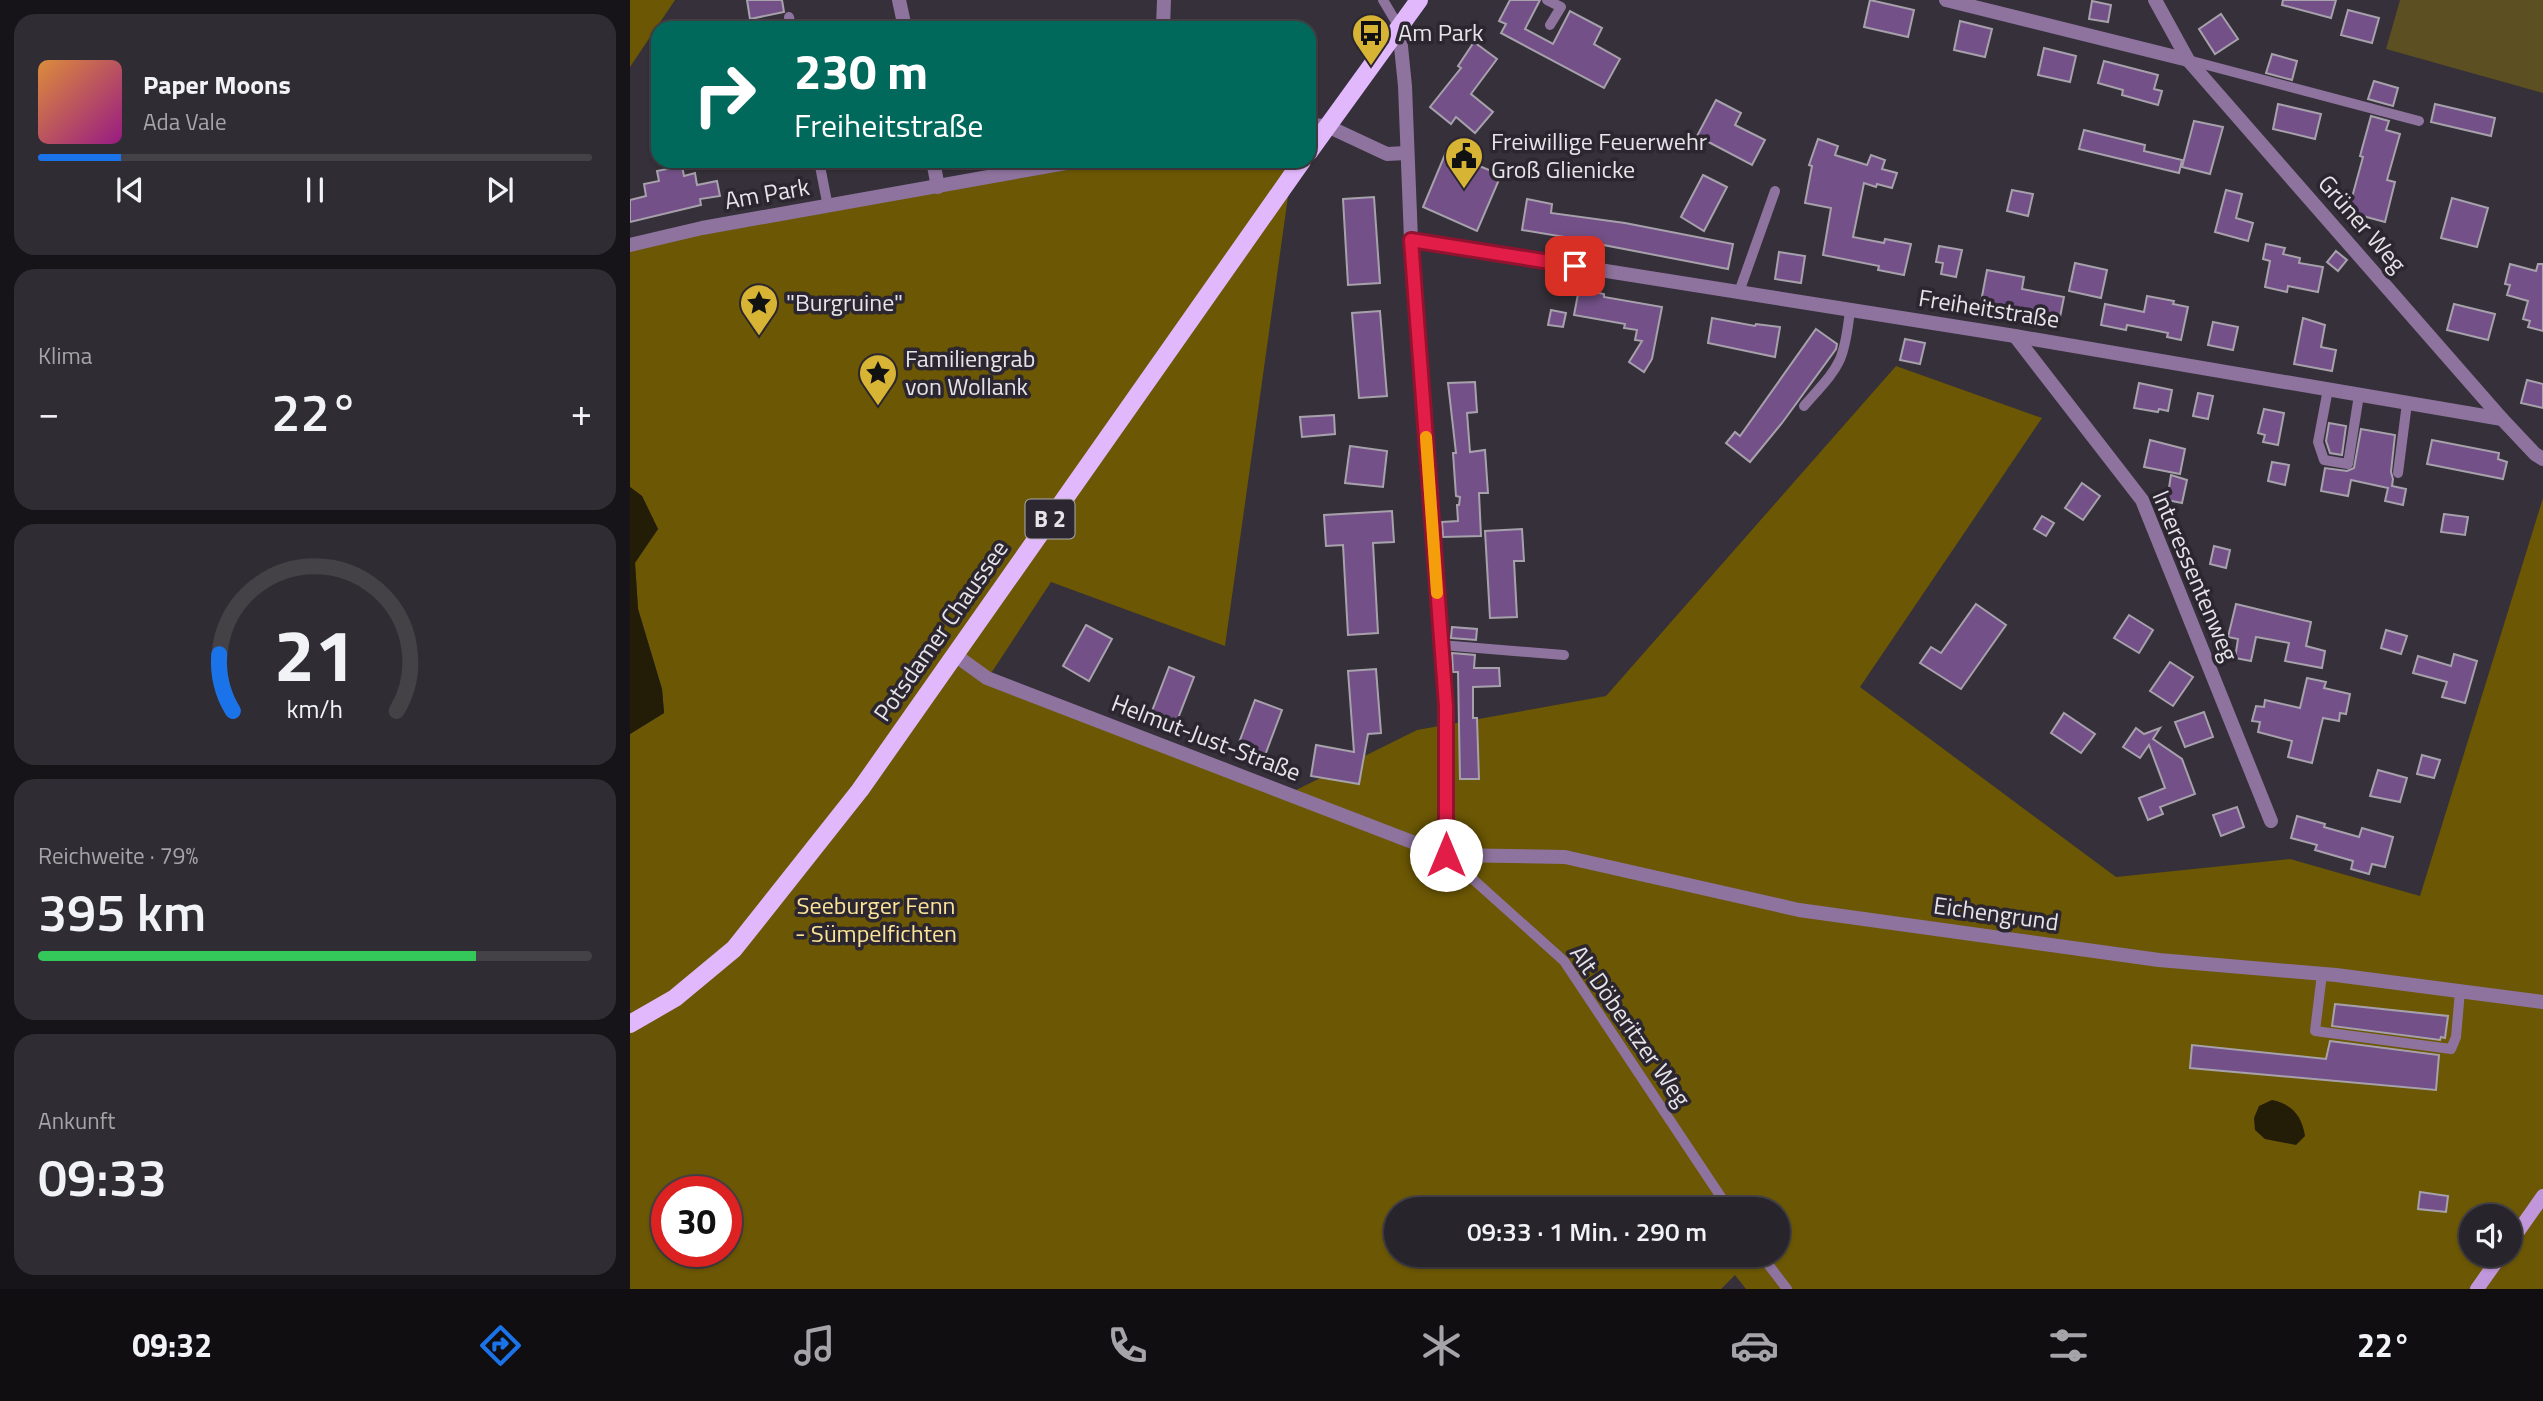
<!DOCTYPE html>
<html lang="de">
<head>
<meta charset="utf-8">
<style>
	:root { --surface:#28242b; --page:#302c33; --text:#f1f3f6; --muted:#a5a4a9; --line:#444147; --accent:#1a73e8 }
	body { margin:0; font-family:"Titillium Web",sans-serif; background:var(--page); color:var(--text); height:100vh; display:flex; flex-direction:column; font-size:26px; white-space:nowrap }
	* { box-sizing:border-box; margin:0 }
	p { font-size:23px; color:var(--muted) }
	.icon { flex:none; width:38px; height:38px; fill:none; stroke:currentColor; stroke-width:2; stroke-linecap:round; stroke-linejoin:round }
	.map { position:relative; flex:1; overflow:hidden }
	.side { display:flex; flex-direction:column; gap:14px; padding:14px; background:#161418; width:630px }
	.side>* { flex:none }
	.guide { position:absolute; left:21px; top:21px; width:665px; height:147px; border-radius:21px; box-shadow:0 2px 5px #0004,0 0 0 2px var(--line); background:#00695c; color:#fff; overflow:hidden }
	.controls { position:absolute; left:1829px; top:1204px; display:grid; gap:14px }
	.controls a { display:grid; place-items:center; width:63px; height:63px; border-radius:50%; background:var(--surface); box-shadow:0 2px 5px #0004,0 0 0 2px var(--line); font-size:35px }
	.speed { position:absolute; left:21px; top:1176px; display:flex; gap:14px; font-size:35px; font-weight:700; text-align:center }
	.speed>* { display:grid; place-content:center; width:91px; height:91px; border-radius:50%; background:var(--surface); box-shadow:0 2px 5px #0004,0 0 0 2px var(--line); line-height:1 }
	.speed .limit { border:10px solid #d22; background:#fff; color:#111 }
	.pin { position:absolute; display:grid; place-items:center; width:60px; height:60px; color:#fff; margin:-30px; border-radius:14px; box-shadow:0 4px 10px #0006 }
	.me { position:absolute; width:77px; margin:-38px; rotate:0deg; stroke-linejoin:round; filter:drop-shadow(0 0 5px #0008) }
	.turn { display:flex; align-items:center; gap:24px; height:147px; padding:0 28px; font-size:32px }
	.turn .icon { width:91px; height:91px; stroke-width:2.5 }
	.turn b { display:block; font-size:49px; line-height:60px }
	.big { font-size:52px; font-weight:600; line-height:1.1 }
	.side .tile { flex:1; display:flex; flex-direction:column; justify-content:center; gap:10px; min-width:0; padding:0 24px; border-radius:21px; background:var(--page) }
	.side .dial { align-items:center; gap:0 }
	.dial svg { height:182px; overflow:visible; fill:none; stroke:var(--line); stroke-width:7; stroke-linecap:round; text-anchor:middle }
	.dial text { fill:var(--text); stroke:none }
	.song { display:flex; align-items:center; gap:21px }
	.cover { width:84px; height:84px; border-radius:10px; background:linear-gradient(135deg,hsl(30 70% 55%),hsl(310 70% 35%)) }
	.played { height:7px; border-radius:4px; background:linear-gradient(90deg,var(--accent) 15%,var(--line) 15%) }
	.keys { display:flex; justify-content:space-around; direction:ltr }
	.heat { display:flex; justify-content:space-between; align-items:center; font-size:38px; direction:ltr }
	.charge { height:10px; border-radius:5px; background:linear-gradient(90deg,#34c759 79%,var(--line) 0) }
	.trip { position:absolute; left:754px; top:1197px; width:406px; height:70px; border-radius:35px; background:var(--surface); box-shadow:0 2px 5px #0004,0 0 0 2px var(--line); font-weight:600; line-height:70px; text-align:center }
	.dock { display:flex; height:112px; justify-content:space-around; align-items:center; background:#100e11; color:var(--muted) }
	.dock .icon { width:49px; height:49px }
	.dock .current { color:var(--accent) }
	.dock b { font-size:32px; color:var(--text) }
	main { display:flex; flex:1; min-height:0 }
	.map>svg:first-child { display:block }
	.green { fill:#5c4f21 }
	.forest { fill:#6b5704; fill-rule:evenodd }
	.water { fill:#231d07 }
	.building { fill:#735188; stroke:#a7a1ac; stroke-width:2 }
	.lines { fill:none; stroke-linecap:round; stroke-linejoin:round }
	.service { stroke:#8d739d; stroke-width:10 }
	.minor { stroke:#8d739d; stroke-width:14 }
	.secondary { stroke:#c097da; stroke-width:14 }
	.primary { stroke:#e2b8fd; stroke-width:18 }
	.route-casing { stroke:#92132f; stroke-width:18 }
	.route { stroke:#e11d48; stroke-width:12 }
	.slow { stroke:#f59e0b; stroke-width:12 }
	.labels { text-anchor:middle; stroke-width:7; stroke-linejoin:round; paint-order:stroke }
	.shield { fill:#2b262f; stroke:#aeaab1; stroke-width:2 }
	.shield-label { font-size:23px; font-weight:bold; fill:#e6e3e9 }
	.poi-label { font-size:24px; fill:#e6e3e9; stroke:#2b262f; text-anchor:start }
	.street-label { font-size:24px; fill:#e6e3e9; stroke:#2b262f }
	.park-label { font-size:24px; fill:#fbe497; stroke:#2b262f }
</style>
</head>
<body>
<main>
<section class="side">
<div class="tile">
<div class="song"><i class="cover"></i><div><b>Paper Moons</b><p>Ada Vale</p></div></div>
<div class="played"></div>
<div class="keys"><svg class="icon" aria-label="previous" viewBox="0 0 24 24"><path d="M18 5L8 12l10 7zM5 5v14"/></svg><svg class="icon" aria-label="pause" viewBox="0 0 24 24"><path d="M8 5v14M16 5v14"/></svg><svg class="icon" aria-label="next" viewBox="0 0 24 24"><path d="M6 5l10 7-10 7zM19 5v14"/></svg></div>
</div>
<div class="tile"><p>Klima</p>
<div class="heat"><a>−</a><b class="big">22°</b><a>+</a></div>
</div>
<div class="tile dial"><svg viewBox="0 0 100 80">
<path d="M14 69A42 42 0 1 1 86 69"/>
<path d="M14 69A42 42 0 0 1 8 44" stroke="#1a73e8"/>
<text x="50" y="56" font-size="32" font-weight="700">21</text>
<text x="50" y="72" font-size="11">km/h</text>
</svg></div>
<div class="tile"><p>Reichweite · 79%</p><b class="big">395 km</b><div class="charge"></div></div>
<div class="tile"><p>Ankunft</p><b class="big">09:33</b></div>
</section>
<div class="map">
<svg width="1913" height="1289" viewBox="0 0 1913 1289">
	<rect width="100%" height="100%" fill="#353039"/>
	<!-- green -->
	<polygon class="green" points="1770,0 1913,0 1913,93 1756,49"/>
	<!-- forest -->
	<g class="forest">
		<polygon points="0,0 45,0 0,67"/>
		<path d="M447 161H663L595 646 421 582 358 678 652 797 787 730 976 696 1266 366 1412 418 1230 687 1486 877 1660 859 1790 896 1913 498V1289H1116L1105 1275 1091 1289H0V734L34 713 32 689 8 609 5 562 28 529 12 496 0 487V245ZM37 1192H96V1251H37ZM766 1209H1148V1255H766ZM1841 1216H1880V1255H1841Z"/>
	</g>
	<!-- water -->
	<g class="water">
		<polygon points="0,487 12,496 28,529 5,563 8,609 32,689 34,713 0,734"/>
		<path d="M1642 1100C1662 1104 1672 1116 1675 1136L1666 1145 1635 1139 1625 1130 1624 1118 1629 1106Z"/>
	</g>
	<!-- building -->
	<g class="building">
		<polygon points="117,0 152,0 154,12 120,19"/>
		<polygon points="880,0 910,0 895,29 923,44 940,11 972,28 964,44 990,59 974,88 871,33 876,24 869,21"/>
		<polygon points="1240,0 1284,10 1278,37 1234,27"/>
		<polygon points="1653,0 1706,0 1701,18 1652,5"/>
		<polygon points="1462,1 1481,5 1478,22 1459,19"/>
		<polygon points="1718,10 1749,18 1742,43 1711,35"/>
		<polygon points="1591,14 1608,39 1585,54 1569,29"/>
		<polygon points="1330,21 1362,29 1355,57 1324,50"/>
		<polygon points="844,42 867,59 841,94 863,112 845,133 826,117 821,124 800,107 831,68 828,66"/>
		<polygon points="1414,48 1446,56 1440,82 1408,75"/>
		<polygon points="1642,54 1667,61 1662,80 1636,73"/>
		<polygon points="1474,61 1528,75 1524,89 1532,91 1528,105 1492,95 1493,90 1468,83"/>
		<polygon points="1744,81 1768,88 1763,106 1738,99"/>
		<polygon points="1086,100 1111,113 1105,125 1135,140 1122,165 1067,136"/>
		<polygon points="1648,104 1691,114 1685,139 1643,129"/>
		<polygon points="1805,104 1865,118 1861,136 1801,122"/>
		<polygon points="1741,116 1759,121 1756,130 1770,134 1757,180 1765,182 1755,222 1718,212 1733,157 1730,156"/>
		<polygon points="1564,121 1593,127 1580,174 1552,167"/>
		<polygon points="1454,130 1515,145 1514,151 1552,160 1549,173 1449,149"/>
		<polygon points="1188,139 1208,146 1205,155 1237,165 1241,155 1255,160 1252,169 1267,173 1262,188 1247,184 1246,187 1234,183 1223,237 1254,243 1255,239 1281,244 1274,275 1248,270 1249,266 1193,255 1201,208 1175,203 1182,166 1179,165"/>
		<polygon points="816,152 871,175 847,231 793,207"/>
		<polygon points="52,166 54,176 65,173 67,185 87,181 90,196 70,199 71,205 0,222 0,200 16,196 14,184 29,181 27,171"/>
		<polygon points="1073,175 1097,187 1074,231 1051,217"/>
		<polygon points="1382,190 1403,194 1398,216 1377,211"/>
		<polygon points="1596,190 1612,194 1606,218 1623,223 1618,241 1585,232"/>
		<polygon points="744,197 750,283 718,285 713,199"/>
		<polygon points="1822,198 1858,208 1847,247 1811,238"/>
		<polygon points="897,199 922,204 921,213 995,223 1103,244 1098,269 968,244 967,247 935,243 935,237 892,230"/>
		<polygon points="1636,244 1655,248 1653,254 1670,258 1669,263 1693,267 1688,292 1658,286 1657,292 1635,287 1640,261 1633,259"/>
		<polygon points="1309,246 1332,250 1326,277 1311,274 1313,263 1306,262"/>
		<polygon points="1706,251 1717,260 1708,271 1697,262"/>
		<polygon points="1149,252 1175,256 1171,283 1145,279"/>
		<polygon points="1445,263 1477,270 1471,298 1439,291"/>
		<polygon points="1880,264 1906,271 1908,264 1913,264 1913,331 1898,327 1900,321 1893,319 1898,301 1877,295 1880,285 1875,284"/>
		<polygon points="1357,270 1394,277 1392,289 1434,297 1429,322 1350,307"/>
		<polygon points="949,289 974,294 974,297 1032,307 1022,359 1014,372 999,362 1012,341 1005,340 1007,330 994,328 995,324 944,315"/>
		<polygon points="1517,296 1544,301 1543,304 1558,307 1551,340 1537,337 1538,333 1523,330 1497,325 1496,330 1471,325 1475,304 1514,312"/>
		<polygon points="1824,304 1865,314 1858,340 1817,330"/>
		<polygon points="921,310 936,313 933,327 918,325"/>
		<polygon points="750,311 757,396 729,398 722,313"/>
		<polygon points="1082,318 1125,326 1126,324 1150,327 1145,357 1078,343"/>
		<polygon points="1673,318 1695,325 1691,347 1706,350 1702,371 1664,364"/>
		<polygon points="1583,322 1608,327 1603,350 1578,345"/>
		<polygon points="1186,329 1207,344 1206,349 1152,423 1120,462 1096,443 1105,432 1110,436"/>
		<polygon points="1275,339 1295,343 1290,364 1270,360"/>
		<polygon points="1897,380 1913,384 1913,408 1891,403"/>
		<polygon points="845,382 847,412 837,413 840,452 855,450 858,493 849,493 851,536 813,537 812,522 828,521 827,505 829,505 830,497 826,496 823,453 826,453 818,383"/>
		<polygon points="1509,383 1542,390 1538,411 1529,409 1528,412 1504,408"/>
		<polygon points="1568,393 1583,396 1578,419 1563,416"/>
		<polygon points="1634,409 1654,413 1648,445 1633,442 1635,435 1628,433"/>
		<polygon points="704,415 705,434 672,437 670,417"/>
		<polygon points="1699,423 1716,426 1712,455 1700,453 1696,441"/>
		<polygon points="1731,429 1765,435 1761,472 1763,479 1762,486 1776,489 1773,505 1755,501 1758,488 1721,480 1718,496 1691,491 1695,468 1717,471 1724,468"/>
		<polygon points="1520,440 1555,449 1550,474 1514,467"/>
		<polygon points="1802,440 1869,453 1868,459 1877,462 1873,479 1797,464"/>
		<polygon points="720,446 757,451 753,487 715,483"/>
		<polygon points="1642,462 1659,465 1655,485 1638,481"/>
		<polygon points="1541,475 1557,480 1552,503 1537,500"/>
		<polygon points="1452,483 1470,496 1453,520 1435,508"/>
		<polygon points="762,511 764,542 743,543 748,633 718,635 713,545 696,546 694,515"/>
		<polygon points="1814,514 1838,517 1835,535 1811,532"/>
		<polygon points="1412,516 1424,523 1416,536 1404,529"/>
		<polygon points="892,529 894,561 884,561 887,617 860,618 855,531"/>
		<polygon points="1584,546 1600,550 1596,568 1580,564"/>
		<polygon points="1346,604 1376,625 1331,689 1290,663 1301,647 1311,653"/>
		<polygon points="1606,604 1681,622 1676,646 1695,651 1692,668 1655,661 1659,643 1626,637 1621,661 1605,658 1608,639 1598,637"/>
		<polygon points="1499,615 1523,630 1509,653 1484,638"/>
		<polygon points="456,625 482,639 459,681 433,666"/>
		<polygon points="822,627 847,629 846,640 821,638"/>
		<polygon points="1756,630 1777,636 1771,654 1751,648"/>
		<polygon points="822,653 845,655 844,668 869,668 870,686 843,687 843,718 847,718 849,779 830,779 828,672 823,672"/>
		<polygon points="1824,654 1847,661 1835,703 1812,697 1817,682 1783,673 1788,656 1821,666"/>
		<polygon points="1540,662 1563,677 1543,706 1520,691"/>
		<polygon points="539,667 564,677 547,721 522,711"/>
		<polygon points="746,669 751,733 738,734 729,784 681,776 686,745 724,752 718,671"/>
		<polygon points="1677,678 1696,682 1694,688 1720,694 1716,714 1710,713 1709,721 1693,718 1682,763 1658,757 1662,741 1628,732 1630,722 1622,721 1626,706 1634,707 1635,700 1670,708"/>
		<polygon points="625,700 652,710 634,758 607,748"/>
		<polygon points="1574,712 1583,737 1555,747 1545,722"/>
		<polygon points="1434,713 1465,734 1451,753 1421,733"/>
		<polygon points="1506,728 1514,734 1530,728 1523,739 1552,759 1565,794 1530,807 1533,814 1518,820 1509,798 1535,788 1519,745 1510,758 1493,747"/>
		<polygon points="1792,755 1810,760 1804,778 1787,774"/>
		<polygon points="1748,770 1777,778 1770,802 1740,796"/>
		<polygon points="1607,807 1614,827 1591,836 1583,815"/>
		<polygon points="1667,816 1695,824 1694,827 1729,837 1732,828 1763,837 1755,867 1742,864 1739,874 1721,869 1723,861 1685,850 1687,845 1661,838"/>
		<polygon points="1705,1004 1818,1016 1815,1038 1811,1037 1810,1040 1702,1026"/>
		<polygon points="1700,1041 1809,1055 1806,1090 1560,1068 1562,1045 1696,1059"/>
		<polygon points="1790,1192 1818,1196 1816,1212 1788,1209"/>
	</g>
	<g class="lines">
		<!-- service -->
		<g class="service">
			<polyline points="753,0 769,27"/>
			<polyline points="917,0 931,7 920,25"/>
			<polyline points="159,17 161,28"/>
			<polyline points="1558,60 1789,121"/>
			<polyline points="189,161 198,207"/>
			<polyline points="1109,292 1145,191"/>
			<polyline points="1698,389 1688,442 1694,460 1718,464 1729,395"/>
			<path d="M1174 406C1209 366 1214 365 1220 310"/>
			<polyline points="1768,473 1777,403"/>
			<polyline points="811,645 934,655"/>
			<polyline points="816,855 934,961 1099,1209"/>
			<polyline points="1692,974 1685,1031 1821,1049 1826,1037 1830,991"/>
			<polyline points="1131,1255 1157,1289"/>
		</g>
		<!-- minor -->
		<g class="minor">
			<polyline points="269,0 275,28"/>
			<polyline points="1316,0 1558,60"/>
			<polyline points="1525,0 1558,60 1872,419"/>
			<polyline points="769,27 775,86 781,240 816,706 816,855"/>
			<polyline points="533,28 534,0"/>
			<polyline points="679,125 697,126 757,154 776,153"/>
			<polyline points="303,161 308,187"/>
			<polyline points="781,240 1385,336 1872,419 1905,454 1913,459"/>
			<polyline points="0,245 72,228 447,161"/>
			<polyline points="1385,336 1512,500 1641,821"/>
			<polyline points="325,655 357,678 816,855 935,857 1169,910 1529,960 1706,975 1913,1002"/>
		</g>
		<!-- secondary -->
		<g class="secondary">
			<polyline points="1880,1243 1913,1196"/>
			<polyline points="1847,1289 1871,1255"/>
		</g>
		<!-- primary -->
		<g class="primary">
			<polyline points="679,152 789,0"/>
			<polyline points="0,1024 45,998 104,949 230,790 672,161"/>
		</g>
	</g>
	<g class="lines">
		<defs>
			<polyline id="route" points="816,855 816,706 781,240 945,266"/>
		</defs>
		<!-- route casing -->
		<use href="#route" class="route-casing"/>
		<!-- route -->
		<use href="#route" class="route"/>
		<!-- slow -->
		<polyline class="slow" points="796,437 807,593"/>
	</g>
	<!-- icons -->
	<defs>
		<symbol id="bus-pin" viewBox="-11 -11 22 30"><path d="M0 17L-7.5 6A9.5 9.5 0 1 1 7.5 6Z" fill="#d7b434" stroke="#2b262f"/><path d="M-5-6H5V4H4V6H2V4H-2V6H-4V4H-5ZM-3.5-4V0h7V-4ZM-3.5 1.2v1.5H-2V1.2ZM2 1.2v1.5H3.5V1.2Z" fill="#111"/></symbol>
		<symbol id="civic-pin" viewBox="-11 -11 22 30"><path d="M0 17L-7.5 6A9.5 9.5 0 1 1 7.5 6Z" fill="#d7b434" stroke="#2b262f"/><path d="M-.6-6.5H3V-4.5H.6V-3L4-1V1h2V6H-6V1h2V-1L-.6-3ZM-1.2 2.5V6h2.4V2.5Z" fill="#111"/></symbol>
		<symbol id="sight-pin" viewBox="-11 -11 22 30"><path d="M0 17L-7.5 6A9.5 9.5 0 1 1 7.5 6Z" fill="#d7b434" stroke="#2b262f"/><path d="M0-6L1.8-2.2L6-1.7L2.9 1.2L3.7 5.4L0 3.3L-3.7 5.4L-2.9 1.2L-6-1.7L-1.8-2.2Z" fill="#111"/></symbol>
	</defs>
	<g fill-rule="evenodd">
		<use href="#bus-pin" x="719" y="11" width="44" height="60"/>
		<use href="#civic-pin" x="812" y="134" width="44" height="60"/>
		<use href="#sight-pin" x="107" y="281" width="44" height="60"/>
		<use href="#sight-pin" x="226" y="351" width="44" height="60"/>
	</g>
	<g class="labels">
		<!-- shield labels -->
		<rect class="shield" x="395.5" y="499.5" width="49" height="39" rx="5"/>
		<g class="shield-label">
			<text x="420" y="527">B 2</text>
		</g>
		<!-- poi labels -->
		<g class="poi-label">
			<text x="768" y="41">Am Park</text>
			<text x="861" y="150">Freiwillige Feuerwehr<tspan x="861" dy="28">Groß Glienicke</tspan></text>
			<text x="156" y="311">"Burgruine"</text>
			<text x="275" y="367">Familiengrab<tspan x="275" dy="28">von Wollank</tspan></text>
		</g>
		<!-- street labels -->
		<g class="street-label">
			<text transform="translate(137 194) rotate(-10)" y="8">Am Park</text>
			<text transform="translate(1732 224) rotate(49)" y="8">Grüner Weg</text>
			<text transform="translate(1359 309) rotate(9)" y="8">Freiheitstraße</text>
			<text transform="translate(1565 576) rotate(67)" y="8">Interessentenweg</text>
			<text transform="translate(311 631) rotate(-55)" y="8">Potsdamer Chaussee</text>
			<text transform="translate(576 738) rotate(21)" y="8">Helmut-Just-Straße</text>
			<text transform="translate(1366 914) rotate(8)" y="8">Eichengrund</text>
			<text transform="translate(1000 1026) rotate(55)" y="8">Alt Döberitzer Weg</text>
		</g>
		<!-- park labels -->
		<g class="park-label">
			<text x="246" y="914">Seeburger Fenn<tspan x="246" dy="28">- Sümpelfichten</tspan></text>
		</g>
	</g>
</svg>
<div class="controls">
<a><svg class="icon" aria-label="sound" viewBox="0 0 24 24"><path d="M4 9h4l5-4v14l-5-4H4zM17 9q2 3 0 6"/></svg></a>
</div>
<div class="speed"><div class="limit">30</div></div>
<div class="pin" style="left:945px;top:266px;background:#d93025"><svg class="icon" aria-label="arrive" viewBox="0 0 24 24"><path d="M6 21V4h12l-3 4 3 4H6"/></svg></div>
<svg class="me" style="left:816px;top:855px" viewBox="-20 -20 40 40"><circle r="19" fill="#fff"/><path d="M0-13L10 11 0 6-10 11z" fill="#e11d48"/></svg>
<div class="trip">09:33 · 1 Min. · 290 m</div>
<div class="guide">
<div class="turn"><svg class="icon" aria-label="right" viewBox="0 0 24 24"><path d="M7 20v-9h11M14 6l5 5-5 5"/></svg><div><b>230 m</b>Freiheitstraße</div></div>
</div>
</div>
</main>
<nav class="dock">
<b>09:32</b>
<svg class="icon current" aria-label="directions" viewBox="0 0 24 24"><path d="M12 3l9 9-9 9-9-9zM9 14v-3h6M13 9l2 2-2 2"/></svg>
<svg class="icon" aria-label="music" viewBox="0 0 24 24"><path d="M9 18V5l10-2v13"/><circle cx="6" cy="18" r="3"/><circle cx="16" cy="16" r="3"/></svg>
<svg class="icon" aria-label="phone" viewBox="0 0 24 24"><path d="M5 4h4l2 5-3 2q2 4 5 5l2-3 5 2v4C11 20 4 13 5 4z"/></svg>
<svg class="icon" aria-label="climate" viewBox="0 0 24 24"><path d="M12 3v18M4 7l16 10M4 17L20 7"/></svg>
<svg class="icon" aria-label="car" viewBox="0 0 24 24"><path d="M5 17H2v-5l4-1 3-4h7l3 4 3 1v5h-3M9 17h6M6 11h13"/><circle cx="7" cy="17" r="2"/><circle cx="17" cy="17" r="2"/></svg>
<svg class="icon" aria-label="filters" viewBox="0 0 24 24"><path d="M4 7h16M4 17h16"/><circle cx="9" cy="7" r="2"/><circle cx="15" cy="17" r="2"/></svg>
<b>22°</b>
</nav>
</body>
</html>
